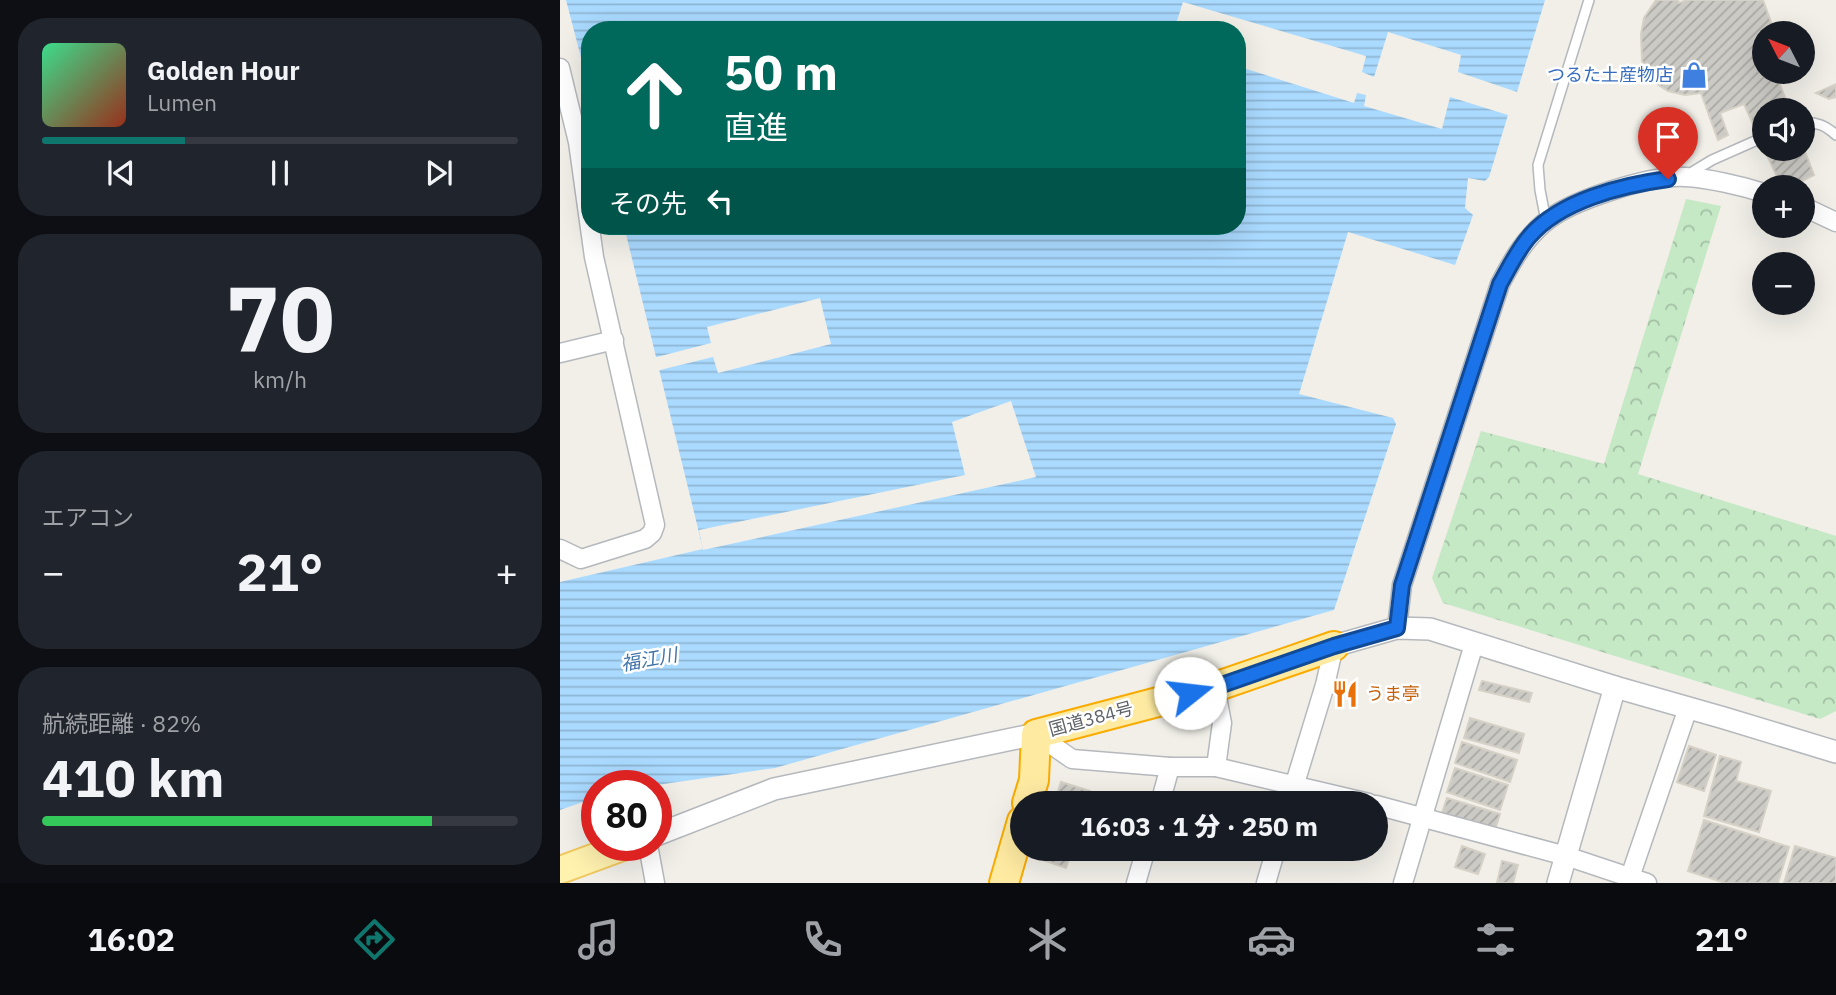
<!DOCTYPE html>
<html lang="ja">
<head>
<meta charset="utf-8">
<style>
	:root { --surface:#171b24; --page:#20242c; --text:#f1f3f6; --muted:#9ea1a6; --line:#363941; --accent:#0f766e }
	body { margin:0; font-family:"IBM Plex Sans","Noto Sans JP",sans-serif; background:var(--page); color:var(--text); height:100vh; display:flex; flex-direction:column; font-size:26px; white-space:nowrap }
	* { box-sizing:border-box; margin:0 }
	p { font-size:23px; color:var(--muted) }
	.icon { flex:none; width:38px; height:38px; fill:none; stroke:currentColor; stroke-width:2; stroke-linecap:round; stroke-linejoin:round }
	.map { position:relative; flex:1; overflow:hidden }
	.side { display:flex; flex-direction:column; gap:18px; padding:18px; background:#0d0f14; width:560px }
	.side>* { flex:none }
	.hud { position:absolute; left:21px; top:21px; width:665px; height:214px; border-radius:28px; box-shadow:0 7px 28px #0002; background:#00695c; color:#fff; overflow:hidden }
	.needle { width:46px; rotate:312deg }
	.controls { position:absolute; left:1192px; top:21px; display:grid; gap:14px }
	.controls a { display:grid; place-items:center; width:63px; height:63px; border-radius:50%; background:var(--surface); box-shadow:0 7px 28px #0002; font-size:35px }
	.speed { position:absolute; left:21px; top:770px; display:flex; gap:14px; font-size:35px; font-weight:700; text-align:center }
	.speed>* { display:grid; place-content:center; width:91px; height:91px; border-radius:50%; background:var(--surface); box-shadow:0 7px 28px #0002; line-height:1 }
	.speed .limit { border:10px solid #d22; background:#fff; color:#111 }
	.pin { position:absolute; display:grid; place-items:center; width:60px; height:60px; color:#fff; margin:-72px -30px; border-radius:50% 50% 50% 0; rotate:-45deg; box-shadow:0 0 7px #0007 }
	.pin .icon { rotate:45deg }
	.me { position:absolute; width:77px; margin:-38px; rotate:74deg; stroke-linejoin:round; filter:drop-shadow(0 0 5px #0008) }
	.turn { display:flex; align-items:center; gap:24px; height:147px; padding:0 28px; font-size:32px }
	.turn .icon { width:91px; height:91px; stroke-width:2.5 }
	.turn b { display:block; font-size:49px; line-height:60px }
	.then { display:flex; align-items:center; height:66px; padding:0 28px; background:#0003; gap:14px; font-size:26px }
	.big { font-size:52px; font-weight:800; line-height:1.1 }
	.side .tile { flex:1; display:flex; flex-direction:column; justify-content:center; gap:10px; min-width:0; padding:0 24px; border-radius:28px; background:var(--page) }
	.side .dial { align-items:center; gap:0 }
	.dial b { font-size:91px; line-height:1 }
	.song { display:flex; align-items:center; gap:21px }
	.cover { width:84px; height:84px; border-radius:10px; background:linear-gradient(135deg,hsl(150 70% 55%),hsl(10 70% 35%)) }
	.played { height:7px; border-radius:4px; background:linear-gradient(90deg,var(--accent) 30%,var(--line) 30%) }
	.keys { display:flex; justify-content:space-around; direction:ltr }
	.heat { display:flex; justify-content:space-between; align-items:center; font-size:38px; direction:ltr }
	.charge { height:10px; border-radius:5px; background:linear-gradient(90deg,#34c759 82%,var(--line) 0) }
	.trip { position:absolute; left:450px; top:791px; width:378px; height:70px; border-radius:35px; background:var(--surface); box-shadow:0 7px 28px #0002; font-weight:800; line-height:70px; text-align:center }
	.tab-bar { display:flex; height:112px; justify-content:space-around; align-items:center; background:#090b0e; color:var(--muted) }
	.tab-bar .icon { width:49px; height:49px }
	.tab-bar .active { color:var(--accent) }
	.tab-bar b { font-size:32px; color:var(--text) }
	main { display:flex; flex:1; min-height:0 }
	.map>svg:first-child { display:block }
	.park { fill:url(#park-crowns) }
	.water { fill:url(#water-rules) }
	.pier { fill:#f1efe8 }
	.building { fill:url(#building-hatch); stroke:#d6d1c6; stroke-width:2 }
	.lines { fill:none; stroke-linecap:round; stroke-linejoin:round }
	.service-casing { stroke:#b5b8bc; stroke-width:12 }
	.minor-casing { stroke:#b5b8bc; stroke-width:21 }
	.tertiary-casing { stroke:#b5b8bc; stroke-width:24 }
	.primary-casing { stroke:#f2c960; stroke-width:30 }
	.trunk-casing { stroke:#f9ab00; stroke-width:32 }
	.service { stroke:#fff; stroke-width:9 }
	.minor { stroke:#fff; stroke-width:18 }
	.tertiary { stroke:#fff; stroke-width:21 }
	.primary { stroke:#fff2af; stroke-width:26 }
	.trunk { stroke:#feeaa1; stroke-width:28 }
	.route-casing { stroke:#114b97; stroke-width:18 }
	.route { stroke:#1a73e8; stroke-width:12 }
	.labels { text-anchor:middle; stroke-width:5; stroke-linejoin:round; paint-order:stroke }
	.shop-label { font-size:18px; fill:#366cbe; stroke:#fff; text-anchor:end }
	.food-label { font-size:18px; fill:#c56008; stroke:#fff; text-anchor:start }
	.street-label { font-size:18px; fill:#5f6368; stroke:#fff }
	.water-label { font-size:19px; font-style:italic; fill:#4174aa; stroke:#fff }
</style>
</head>
<body>
<main>
<section class="side">
<div class="tile">
<div class="song"><i class="cover"></i><div><b>Golden Hour</b><p>Lumen</p></div></div>
<div class="played"></div>
<div class="keys"><svg class="icon" aria-label="previous" viewBox="0 0 24 24"><path d="M18 5L8 12l10 7zM5 5v14"/></svg><svg class="icon" aria-label="pause" viewBox="0 0 24 24"><path d="M8 5v14M16 5v14"/></svg><svg class="icon" aria-label="next" viewBox="0 0 24 24"><path d="M6 5l10 7-10 7zM19 5v14"/></svg></div>
</div>
<div class="tile dial"><b>70</b><p>km/h</p></div>
<div class="tile"><p>エアコン</p>
<div class="heat"><a>−</a><b class="big">21°</b><a>+</a></div>
</div>
<div class="tile"><p>航続距離 · 82%</p><b class="big">410 km</b><div class="charge"></div></div>
</section>
<div class="map">
<svg width="1276" height="883" viewBox="0 0 1276 883">
	<defs>
		<pattern id="park-crowns" width="20" height="18" patternUnits="userSpaceOnUse" patternTransform="scale(1.75)"><rect width="20" height="18" fill="#c5e8c5"/><path d="M2 6a3 3 0 1 1 6 0M12 15a3 3 0 1 1 6 0" fill="none" stroke="#a3c0a4"/></pattern>
		<pattern id="water-rules" width="6" height="5" patternUnits="userSpaceOnUse" patternTransform="scale(1.75)"><rect width="6" height="5" fill="#aadaff"/><path d="M0 2.5h6" fill="none" stroke="#8eb4d2"/></pattern>
		<pattern id="building-hatch" width="6" height="6" patternUnits="userSpaceOnUse" patternTransform="scale(1.75)"><rect width="6" height="6" fill="#cccac5"/><path d="M-1 1l2-2M0 6l6-6M5 7l2-2" fill="none" stroke="#a9a8a4"/></pattern>
	</defs>
	<rect width="100%" height="100%" fill="#f1efe8"/>
	<!-- park -->
	<polygon class="park" points="1126,199 1161,206 1078,474 1276,536 1276,711 1260,719 883,603 872,578 921,431 1044,464"/>
	<!-- water -->
	<g class="water">
		<polygon points="6,0 985,0 957,92 898,72 901,55 828,32 814,77 802,72 806,56 623,2 614,30 30,30 30,92"/>
		<polygon points="677,66 794,103 797,93 806,95 804,106 882,129 890,97 948,115 929,177 925,181 908,178 905,208 913,215 895,265 788,232 739,394 833,418 836,424 774,610 215,768 90,786 37,786 37,797 0,810 0,582 143,549 64,226 677,226"/>
	</g>
	<!-- pier -->
	<g class="pier">
		<polygon points="260,298 271,344 158,373 153,357 96,371 93,358 151,343 147,327"/>
		<polygon points="451,401 476,477 143,550 139,530 405,475 392,422"/>
	</g>
	<!-- building -->
	<g class="building">
		<polygon points="1096,0 1118,0 1119,3 1127,0 1203,0 1215,33 1204,33 1204,72 1215,72 1230,110 1204,110 1204,148 1184,104 1160,113 1168,135 1158,140 1141,93 1125,95 1108,91 1094,82 1082,61 1081,34 1084,18"/>
		<polygon points="1276,84 1276,97 1269,99 1256,93"/>
		<polygon points="1242,144 1254,175 1230,187 1222,187 1204,149 1242,149"/>
		<polygon points="922,681 972,693 969,702 919,690"/>
		<polygon points="910,718 964,734 959,753 904,738"/>
		<polygon points="902,742 957,760 950,782 895,763"/>
		<polygon points="1129,746 1156,755 1144,791 1117,782"/>
		<polygon points="1160,756 1181,762 1176,781 1211,791 1199,832 1144,816"/>
		<polygon points="895,768 948,785 940,810 887,792"/>
		<polygon points="501,782 530,791 526,803 494,803"/>
		<polygon points="887,798 940,814 934,833 881,816"/>
		<polygon points="1144,820 1229,847 1218,883 1165,883 1128,871"/>
		<polygon points="902,846 925,854 918,874 895,867"/>
		<polygon points="1235,846 1276,858 1276,883 1224,883"/>
		<polygon points="480,849 512,849 506,868 477,858"/>
		<polygon points="942,861 958,865 953,883 937,883"/>
	</g>
	<g class="lines">
		<defs>
			<g id="service">
				<path d="M1242 123C1257 122 1265 125 1276 135"/>
				<polyline points="1129,174 1152,160 1204,137"/>
				<polyline points="986,221 980,190 978,165 1029,0"/>
			</g>
			<g id="minor">
				<polyline points="0,68 18,142 34,257 95,525 92,533 85,539 21,559 0,549"/>
				<polyline points="1242,206 1276,222"/>
				<polyline points="0,353 54,340"/>
				<path d="M837 628 842 585 940 284C952 261 964 240 984 223 1010 200 1091 175 1125 177 1148 178 1182 186 1204 193"/>
				<polyline points="655,687 662,723 656,767"/>
				<polyline points="476,734 512,759 610,767 656,767 809,803"/>
				<polyline points="600,803 610,767"/>
				<polyline points="729,803 765,685 774,646"/>
				<polyline points="816,805 1006,856 1087,883"/>
				<polyline points="88,845 95,883"/>
				<polyline points="1070,877 1128,708"/>
				<polyline points="576,883 586,849"/>
				<polyline points="706,883 716,849"/>
				<polyline points="843,883 914,644"/>
			</g>
			<g id="tertiary">
				<polyline points="774,646 837,628 870,629 1055,687 1164,718 1276,752"/>
				<polyline points="96,835 214,789 476,734"/>
				<polyline points="998,883 1055,687"/>
			</g>
			<polyline id="primary" points="0,870 68,845"/>
			<g id="trunk">
				<polyline points="467,803 474,780 476,734 655,687 774,646"/>
				<polyline points="444,883 462,821"/>
			</g>
		</defs>
		<!-- service casing -->
		<use href="#service" class="service-casing"/>
		<!-- minor casing -->
		<use href="#minor" class="minor-casing"/>
		<!-- tertiary casing -->
		<use href="#tertiary" class="tertiary-casing"/>
		<!-- primary casing -->
		<use href="#primary" class="primary-casing"/>
		<!-- trunk casing -->
		<use href="#trunk" class="trunk-casing"/>
		<!-- service -->
		<use href="#service" class="service"/>
		<!-- minor -->
		<use href="#minor" class="minor"/>
		<!-- tertiary -->
		<use href="#tertiary" class="tertiary"/>
		<!-- primary -->
		<use href="#primary" class="primary"/>
		<!-- trunk -->
		<use href="#trunk" class="trunk"/>
	</g>
	<g class="lines">
		<defs>
			<path id="route" d="M630 693 656 687 774 646 837 628 842 585 940 284C949 268 957 251 969 237 999 201 1062 185 1108 179"/>
		</defs>
		<!-- route casing -->
		<use href="#route" class="route-casing"/>
		<!-- route -->
		<use href="#route" class="route"/>
	</g>
	<!-- icons -->
	<defs>
		<symbol id="shop-bare" viewBox="-9 -9 18 18"><path d="M-5-2.5h2.3a2.7 3.5 0 0 1 5.4 0H5L5.5 6h-11ZM-1.5-2.5h3a1.5 2.3 0 0 0-3 0Z" fill="#3f7fe0" stroke="#fff" stroke-width="2.5" paint-order="stroke"/></symbol>
		<symbol id="restaurant-bare" viewBox="-9 -9 18 18"><path d="M-5-6h1v4h1v-4h1v4h1v-4h1v5L-1.5 .5V6h-2V.5L-5-1ZM5-6V6H3V1.5H1.5Q1.5-4 5-6Z" fill="#e8710a" stroke="#fff" stroke-width="2.5" paint-order="stroke"/></symbol>
	</defs>
	<g fill-rule="evenodd">
		<use href="#shop-bare" x="1115" y="56" width="38" height="38"/>
		<use href="#restaurant-bare" x="766" y="675" width="38" height="38"/>
	</g>
	<g class="labels">
		<!-- shop labels -->
		<g class="shop-label">
			<text x="1113" y="81">つるた土産物店</text>
		</g>
		<!-- food labels -->
		<g class="food-label">
			<text x="806" y="700">うま亭</text>
		</g>
		<!-- street labels -->
		<g class="street-label">
			<text transform="translate(531 719) rotate(-15)" y="6">国道384号</text>
		</g>
		<!-- water labels -->
		<g class="water-label">
			<text transform="translate(89 659) rotate(-10)" y="7">福江川</text>
		</g>
	</g>
</svg>
<div class="controls">
<a><svg class="needle" viewBox="-14 -14 28 28"><path d="M0-13l5 13h-10z" fill="#e53935"/><path d="M0 13l5-13h-10z" fill="#9ea1a6"/></svg></a>
<a><svg class="icon" aria-label="sound" viewBox="0 0 24 24"><path d="M4 9h4l5-4v14l-5-4H4zM17 9q2 3 0 6"/></svg></a>
<a>+</a>
<a>−</a>
</div>
<div class="speed"><div class="limit">80</div></div>
<div class="pin" style="left:1108px;top:179px;background:#d93025"><svg class="icon" aria-label="arrive" viewBox="0 0 24 24"><path d="M6 21V4h12l-3 4 3 4H6"/></svg></div>
<svg class="me" style="left:630px;top:693px" viewBox="-20 -20 40 40"><circle r="19" fill="#fff"/><path d="M0-13L10 11 0 6-10 11z" fill="#1a73e8"/></svg>
<div class="trip">16:03 · 1 分 · 250 m</div>
<div class="hud">
<div class="turn"><svg class="icon" aria-label="ahead" viewBox="0 0 24 24"><path d="M12 20V5M6 11l6-6 6 6"/></svg><div><b>50 m</b>直進</div></div>
<div class="then">その先<svg class="icon" aria-label="left" viewBox="0 0 24 24"><path d="M17 20v-9H6M10 6l-5 5 5 5"/></svg></div>
</div>
</div>
</main>
<nav class="tab-bar">
<b>16:02</b>
<svg class="icon active" aria-label="directions" viewBox="0 0 24 24"><path d="M12 3l9 9-9 9-9-9zM9 14v-3h6M13 9l2 2-2 2"/></svg>
<svg class="icon" aria-label="music" viewBox="0 0 24 24"><path d="M9 18V5l10-2v13"/><circle cx="6" cy="18" r="3"/><circle cx="16" cy="16" r="3"/></svg>
<svg class="icon" aria-label="phone" viewBox="0 0 24 24"><path d="M5 4h4l2 5-3 2q2 4 5 5l2-3 5 2v4C11 20 4 13 5 4z"/></svg>
<svg class="icon" aria-label="climate" viewBox="0 0 24 24"><path d="M12 3v18M4 7l16 10M4 17L20 7"/></svg>
<svg class="icon" aria-label="car" viewBox="0 0 24 24"><path d="M5 17H2v-5l4-1 3-4h7l3 4 3 1v5h-3M9 17h6M6 11h13"/><circle cx="7" cy="17" r="2"/><circle cx="17" cy="17" r="2"/></svg>
<svg class="icon" aria-label="filters" viewBox="0 0 24 24"><path d="M4 7h16M4 17h16"/><circle cx="9" cy="7" r="2"/><circle cx="15" cy="17" r="2"/></svg>
<b>21°</b>
</nav>
</body>
</html>
